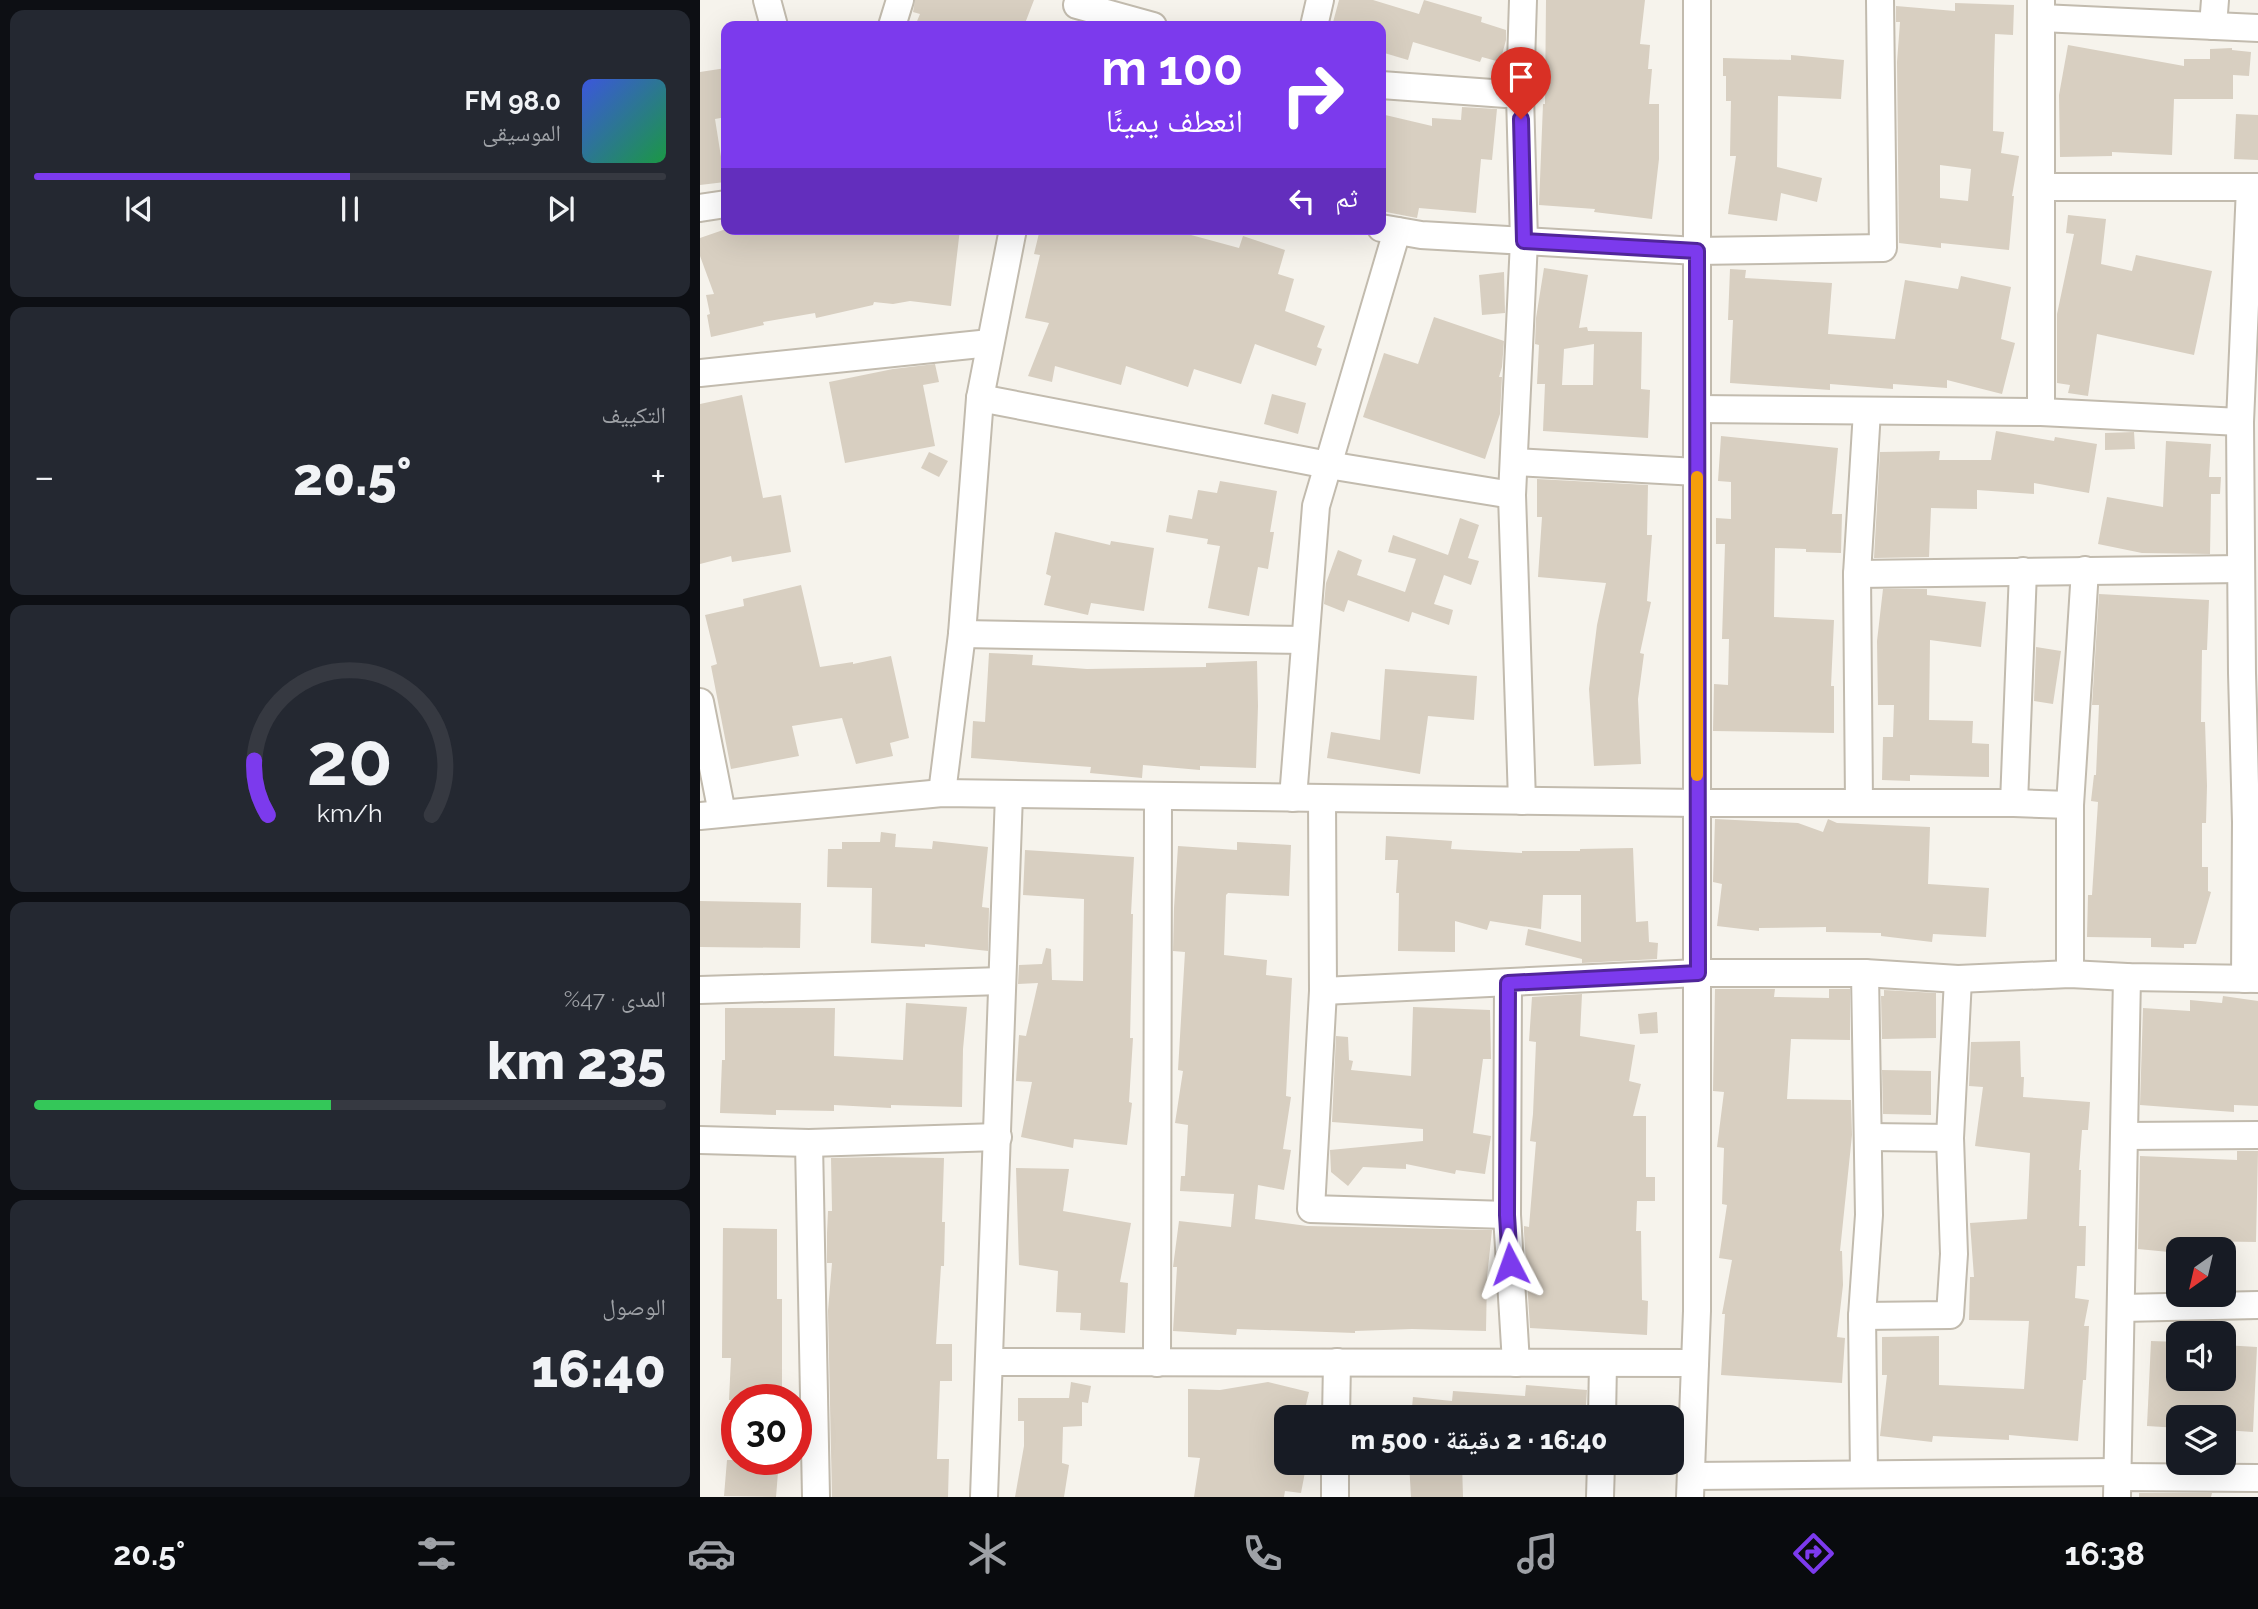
<!DOCTYPE html>
<html lang="ar">
<head>
<meta charset="utf-8">
<style>
	:root { --surface:#171b24; --page:#242831; --text:#f1f3f6; --muted:#9ea1a6; --line:#363941; --accent:#7c3aed }
	body { margin:0; font-family:Raleway,"Noto Naskh Arabic",sans-serif; background:var(--page); color:var(--text); direction:rtl; height:100vh; display:flex; flex-direction:column; font-size:26px; white-space:nowrap }
	* { box-sizing:border-box; margin:0 }
	p { font-size:23px; color:var(--muted) }
	.icon { flex:none; width:38px; height:38px; fill:none; stroke:currentColor; stroke-width:2; stroke-linecap:round; stroke-linejoin:round }
	.map { position:relative; flex:1; overflow:hidden; direction:ltr }
	.side { display:flex; flex-direction:column; gap:10px; padding:10px; background:#0d0f14; width:700px }
	.side>* { flex:none }
	.guide { position:absolute; left:21px; top:21px; width:665px; height:214px; border-radius:14px; box-shadow:0 7px 28px #0002; direction:rtl; background:#7c3aed; color:#fff; overflow:hidden }
	.needle { width:46px; rotate:214deg }
	.fabs { position:absolute; left:1466px; top:1237px; display:grid; gap:14px }
	.fabs a { display:grid; place-items:center; width:70px; height:70px; border-radius:14px; background:var(--surface); box-shadow:0 7px 28px #0002; font-size:35px }
	.speed { position:absolute; left:21px; top:1384px; display:flex; gap:14px; font-size:35px; font-weight:700; text-align:center }
	.speed>* { display:grid; place-content:center; width:91px; height:91px; border-radius:50%; background:var(--surface); box-shadow:0 7px 28px #0002; line-height:1 }
	.speed .limit { border:10px solid #d22; background:#fff; color:#111 }
	.pin { position:absolute; display:grid; place-items:center; width:60px; height:60px; color:#fff; margin:-72px -30px; border-radius:50% 50% 50% 0; rotate:-45deg; box-shadow:0 0 7px #0007 }
	.pin .icon { rotate:45deg }
	.me { position:absolute; width:77px; margin:-38px; rotate:356deg; stroke-linejoin:round; filter:drop-shadow(0 0 5px #0008) }
	.turn { display:flex; align-items:center; gap:24px; height:147px; padding:0 28px; font-size:32px }
	.turn .icon { width:91px; height:91px; stroke-width:2.5 }
	.turn b { display:block; font-size:49px; line-height:60px }
	.then { display:flex; align-items:center; height:66px; padding:0 28px; background:#0003; gap:14px; font-size:26px }
	.big { font-size:52px; font-weight:800; line-height:1.1 }
	.side .widget { flex:1; display:flex; flex-direction:column; justify-content:center; gap:10px; min-width:0; padding:0 24px; border-radius:14px; background:var(--page) }
	.side .dial { align-items:center; gap:0 }
	.dial svg { height:182px; overflow:visible; fill:none; stroke:var(--line); stroke-width:7; stroke-linecap:round; text-anchor:middle }
	.dial text { fill:var(--text); stroke:none }
	.song { display:flex; align-items:center; gap:21px }
	.cover { width:84px; height:84px; border-radius:10px; background:linear-gradient(135deg,hsl(230 70% 55%),hsl(140 70% 35%)) }
	.played { height:7px; border-radius:4px; background:linear-gradient(90deg,var(--accent) 50%,var(--line) 50%) }
	.keys { display:flex; justify-content:space-around; direction:ltr }
	.heat { display:flex; justify-content:space-between; align-items:center; font-size:38px; direction:ltr }
	.charge { height:10px; border-radius:5px; background:linear-gradient(90deg,#34c759 47%,var(--line) 0) }
	.trip { position:absolute; left:574px; top:1405px; width:410px; height:70px; border-radius:14px; background:var(--surface); box-shadow:0 7px 28px #0002; font-weight:800; line-height:70px; text-align:center; direction:rtl }
	.tab-bar { display:flex; height:112px; justify-content:space-around; align-items:center; background:#090b0e; color:var(--muted) }
	.tab-bar .icon { width:49px; height:49px }
	.tab-bar .active { color:var(--accent) }
	.tab-bar b { font-size:32px; color:var(--text) }
	main { display:flex; flex:1; min-height:0 }
	.map>svg:first-child { display:block }
	.building { fill:#d8cfc1; fill-rule:evenodd }
	.lines { fill:none; stroke-linecap:round; stroke-linejoin:round }
	.minor-casing { stroke:#c2bbae; stroke-width:30 }
	.minor { stroke:#fff; stroke-width:26 }
	.route-casing { stroke:#51269a; stroke-width:18 }
	.route { stroke:#7c3aed; stroke-width:12 }
	.slow { stroke:#f59e0b; stroke-width:12 }
</style>
</head>
<body>
<main>
<div class="map">
<svg width="1558" height="1497" viewBox="0 0 1558 1497">
	<rect width="100%" height="100%" fill="#f6f3ec"/>
	<!-- building -->
	<g class="building">
		<polygon points="215,0 334,0 324,26 215,26 220,14 213,12"/>
		<polygon points="639,0 673,0 719,14 724,0 782,17 781,22 806,30 806,40 800,62 782,57 780,62 713,42 708,60 681,52 681,26 632,26"/>
		<polygon points="846,0 945,0 940,44 950,45 948,69 952,69 949,104 959,104 959,159 952,219 894,212 895,209 839,205 843,104 845,104"/>
		<path d="M1255 3 1314 5 1313 35 1295 34 1294 69 1293 131 1304 132 1301 153 1319 156 1312 196H1314L1309 250 1241 243V248L1199 243 1197 62 1200 22H1196V6L1255 11ZM1240 165 1271 169 1268 201 1240 198Z"/>
		<polygon points="1368,45 1484,66 1484,59 1510,59 1510,49 1532,48 1532,50 1551,52 1549,76 1533,75 1533,99 1474,99 1472,155 1412,152 1412,156 1360,157 1359,95"/>
		<polygon points="1091,55 1144,60 1141,99 1078,96 1077,167 1122,178 1117,202 1081,193 1077,221 1028,214 1036,156 1030,156 1031,101 1026,101 1026,76 1023,76 1023,58 1091,60"/>
		<polygon points="26,68 26,117 15,119 25,182 0,185 0,72"/>
		<polygon points="762,107 797,109 792,160 781,159 776,213 719,208 717,218 681,211 681,114 732,126 732,118 761,120"/>
		<polygon points="1536,114 1558,115 1558,160 1534,159"/>
		<polygon points="1368,215 1406,219 1401,264 1432,271 1436,255 1512,271 1494,355 1397,334 1388,396 1368,393 1370,385 1357,383 1357,314 1374,234 1366,233"/>
		<polygon points="26,229 260,229 251,306 210,301 193,304 174,302 173,305 116,318 115,313 63,322 64,325 11,337 7,315 10,314 6,295 14,294 0,256 0,238"/>
		<polygon points="340,229 469,229 539,248 543,236 585,250 578,274 594,279 585,311 625,326 617,347 622,349 616,366 555,344 541,384 494,369 488,387 426,366 421,385 355,366 352,382 328,376 349,323 325,318 340,255 334,254"/>
		<path d="M844 268 888 275 879 328 887 327 888 331 942 332 941 389 950 390 948 438 843 431 845 384H837L839 345 835 344 836 318ZM894 344 893 385H862L864 349Z"/>
		<polygon points="1030,269 1046,270 1045,278 1132,283 1128,334 1195,339 1205,280 1258,289 1261,276 1311,287 1301,339 1315,343 1302,394 1247,380 1247,388 1193,384 1193,389 1130,384 1130,390 1030,383 1033,320 1028,320"/>
		<polygon points="804,272 805,313 782,315 779,275"/>
		<polygon points="734,317 804,341 802,367 799,377 802,377 800,414 785,459 663,417 684,353 718,364"/>
		<polygon points="235,364 239,382 223,385 235,446 145,463 129,382 193,369"/>
		<polygon points="572,394 606,403 598,434 564,424"/>
		<polygon points="42,395 63,498 81,495 91,552 32,562 31,556 0,564 0,404"/>
		<polygon points="1296,431 1354,441 1355,437 1397,444 1389,493 1334,483 1334,494 1277,490 1277,509 1231,508 1229,557 1174,558 1180,452 1240,451 1239,460 1291,460"/>
		<polygon points="1434,432 1435,449 1405,450 1405,433"/>
		<polygon points="1021,436 1138,448 1132,514 1142,514 1141,553 1106,552 1106,549 1075,548 1074,617 1134,620 1131,686 1134,686 1134,733 1013,731 1014,684 1028,685 1029,639 1022,639 1025,544 1016,544 1016,518 1031,519 1031,482 1018,481"/>
		<polygon points="1466,441 1511,444 1509,477 1521,477 1520,494 1511,494 1510,554 1442,553 1398,544 1407,497 1463,507"/>
		<polygon points="229,452 248,461 239,477 221,468"/>
		<polygon points="837,479 948,485 947,535 952,535 947,601 951,602 940,653 944,654 938,699 941,764 894,766 889,689 897,625 906,583 838,577 842,517 837,517"/>
		<polygon points="520,481 577,491 570,532 574,532 568,569 558,567 549,616 508,608 520,546 507,544 508,539 466,532 469,515 492,519 498,490 517,493"/>
		<polygon points="760,518 779,525 768,558 779,561 771,585 744,575 734,604 753,610 749,625 712,612 709,622 648,600 644,612 624,604 626,583 638,550 662,560 657,575 705,592 716,559 688,552 693,535 748,555"/>
		<polygon points="355,532 410,545 411,541 454,548 444,611 391,603 388,615 344,605 351,576 346,574"/>
		<polygon points="101,585 120,667 153,662 153,664 191,656 209,738 190,743 193,756 156,764 142,718 92,726 99,756 31,769 11,666 17,664 5,615 44,606 43,599"/>
		<polygon points="1183,589 1227,589 1227,595 1286,602 1281,647 1230,640 1229,720 1273,721 1272,743 1289,744 1289,777 1210,775 1210,781 1182,780 1183,737 1193,737 1194,705 1178,705 1177,641"/>
		<polygon points="1399,594 1509,600 1507,650 1502,650 1501,722 1505,722 1507,786 1506,823 1502,823 1502,867 1508,867 1508,891 1511,892 1496,944 1484,944 1484,948 1451,947 1451,938 1387,937 1388,895 1392,895 1398,802 1391,801 1394,775 1396,775 1399,705 1392,705"/>
		<polygon points="1336,647 1361,651 1353,704 1334,701"/>
		<polygon points="289,653 333,655 332,665 387,669 506,667 506,663 557,661 558,706 556,768 500,766 500,770 443,765 442,778 390,773 391,767 271,758 273,721 285,722"/>
		<polygon points="685,669 777,676 774,720 728,716 720,774 627,758 631,732 680,740"/>
		<polygon points="1015,819 1098,823 1123,832 1128,819 1137,823 1230,827 1228,884 1289,888 1286,937 1233,934 1232,942 1181,936 1181,933 1126,932 1126,927 1059,928 1059,931 1017,926 1022,884 1013,882"/>
		<polygon points="181,832 196,834 195,847 232,849 233,841 288,847 282,907 289,908 288,951 225,944 225,947 171,943 172,888 127,887 128,849 142,849 142,842 180,842"/>
		<polygon points="686,836 752,841 751,849 822,853 822,851 880,851 880,849 933,848 936,922 948,921 949,942 958,943 957,959 882,963 882,959 825,945 828,929 881,942 881,895 843,895 841,929 790,921 787,930 755,921 755,952 698,951 699,893 696,893 698,860 685,860"/>
		<polygon points="537,842 591,845 589,896 528,893 526,895 524,955 567,960 566,975 592,978 586,1096 591,1097 583,1149 591,1150 584,1190 558,1185 555,1219 607,1226 792,1230 787,1277 786,1331 712,1329 655,1331 655,1333 537,1329 536,1335 473,1331 477,1267 473,1267 479,1221 531,1227 534,1194 480,1191 481,1176 485,1176 488,1125 475,1123 483,1071 478,1070 485,952 473,951 474,908 478,846 537,850"/>
		<polygon points="325,850 434,857 431,914 433,914 430,1038 433,1038 429,1102 432,1103 427,1145 374,1139 373,1148 321,1137 332,1082 316,1081 319,1035 326,1036 338,983 318,984 319,965 342,964 346,948 351,949 352,980 383,981 384,899 323,895"/>
		<polygon points="0,901 101,903 100,948 0,947"/>
		<polygon points="1015,989 1075,989 1074,997 1129,998 1129,989 1150,989 1150,1040 1091,1039 1087,1099 1151,1100 1152,1135 1140,1251 1142,1251 1143,1285 1137,1337 1145,1338 1142,1383 1021,1375 1025,1314 1022,1314 1032,1260 1019,1258 1027,1205 1022,1204 1024,1148 1017,1147 1024,1092 1013,1091"/>
		<polygon points="1184,990 1236,993 1236,1038 1182,1039 1181,996 1184,996"/>
		<polygon points="882,994 880,1036 935,1045 929,1081 941,1084 933,1116 946,1116 946,1177 955,1177 955,1201 937,1201 936,1231 941,1231 942,1300 948,1301 947,1335 830,1328 824,1232 824,1226 829,1227 836,1142 830,1141 833,1114 836,1042 829,1041 832,997"/>
		<polygon points="1523,996 1558,1001 1558,1106 1534,1105 1534,1112 1440,1105 1443,1008 1490,1011 1490,1000 1522,1003"/>
		<polygon points="206,1003 267,1007 263,1049 262,1107 191,1105 191,1108 134,1105 134,1111 76,1110 76,1115 20,1113 22,1060 25,1060 25,1008 135,1008 134,1056 203,1060"/>
		<polygon points="713,1007 790,1010 791,1059 783,1059 773,1133 791,1136 785,1174 756,1170 755,1174 706,1164 706,1169 663,1167 648,1186 631,1172 630,1150 723,1141 723,1129 632,1122 636,1036 648,1037 649,1060 653,1061 651,1070 711,1076"/>
		<polygon points="957,1012 958,1033 940,1034 938,1014"/>
		<polygon points="1320,1041 1321,1077 1324,1077 1323,1097 1390,1102 1388,1130 1382,1130 1379,1170 1381,1170 1379,1226 1386,1226 1385,1266 1377,1266 1375,1298 1389,1300 1384,1326 1389,1326 1386,1380 1383,1380 1378,1441 1309,1435 1309,1440 1233,1436 1232,1442 1180,1436 1187,1375 1182,1375 1182,1337 1239,1336 1239,1385 1324,1389 1329,1321 1269,1320 1270,1277 1274,1277 1270,1223 1327,1219 1330,1153 1275,1146 1283,1087 1269,1086 1271,1042"/>
		<polygon points="1182,1070 1231,1071 1231,1115 1183,1114"/>
		<polygon points="1537,1151 1558,1151 1556,1242 1495,1241 1495,1250 1479,1250 1479,1253 1438,1249 1440,1156 1537,1160"/>
		<polygon points="178,1157 244,1158 242,1222 245,1222 244,1266 241,1266 236,1344 252,1344 252,1381 240,1381 237,1459 249,1459 248,1497 132,1497 128,1311 132,1263 127,1263 127,1233 128,1211 132,1211 131,1158"/>
		<polygon points="316,1168 369,1169 363,1211 431,1223 420,1282 428,1283 425,1333 380,1330 381,1313 356,1312 358,1271 319,1265"/>
		<polygon points="23,1228 77,1229 77,1299 82,1299 82,1400 29,1400 31,1358 22,1358"/>
		<polygon points="1451,1341 1479,1342 1479,1379 1524,1379 1524,1345 1557,1347 1553,1432 1524,1430 1524,1418 1479,1418 1479,1428 1447,1426"/>
		<polygon points="371,1382 391,1386 388,1403 382,1402 382,1426 363,1427 362,1463 369,1465 364,1497 315,1497 324,1446 324,1421 318,1421 318,1398 369,1398"/>
		<polygon points="568,1382 609,1392 603,1418 586,1418 586,1463 596,1463 596,1471 605,1472 601,1493 585,1491 584,1497 494,1497 500,1458 488,1457 488,1389 520,1390"/>
		<polygon points="826,1385 887,1390 885,1418 711,1418 713,1397 752,1401 753,1391 825,1396"/>
		<polygon points="27,1460 79,1460 76,1497 24,1496"/>
		<polygon points="709,1463 762,1463 763,1497 711,1497"/>
		<polygon points="1439,1493 1512,1493 1511,1497 1439,1497"/>
	</g>
	<g class="lines">
		<defs>
			<g id="minor">
				<polyline points="67,0 74,26"/>
				<polyline points="1341,0 1341,412"/>
				<polyline points="377,5 453,26"/>
				<polyline points="1341,18 1558,28"/>
				<polyline points="192,26 200,0"/>
				<polyline points="614,26 620,0"/>
				<polyline points="1513,26 1515,0"/>
				<polyline points="681,85 820,95"/>
				<polyline points="1341,187 1558,187"/>
				<polyline points="0,208 26,204"/>
				<polyline points="681,228 721,235 997,251 1183,248 1180,0"/>
				<polyline points="0,373 290,343"/>
				<polyline points="280,398 628,465 812,495"/>
				<polyline points="997,409 1341,412 1540,422"/>
				<polyline points="814,462 997,472"/>
				<polyline points="1157,574 1541,569"/>
				<polyline points="262,634 605,640"/>
				<polyline points="0,702 22,813"/>
				<polyline points="242,793 262,634 280,398 313,229"/>
				<polyline points="593,798 616,506 697,231"/>
				<polyline points="622,798 623,991 611,1209 807,1215"/>
				<polyline points="822,801 812,495 824,241 820,95 823,0"/>
				<polyline points="1159,803 1157,574 1167,411"/>
				<polyline points="1314,803 1323,571"/>
				<polyline points="0,816 242,793 997,803 1314,803 1370,805"/>
				<polyline points="1370,974 1370,805 1385,570"/>
				<polyline points="1545,979 1546,822 1542,673 1540,422 1550,187"/>
				<polyline points="808,983 807,1215 816,1363"/>
				<polyline points="0,990 302,981"/>
				<polyline points="623,991 998,973 1165,973 1258,979 1370,974 1427,977 1558,979"/>
				<polyline points="1425,1136 1558,1135"/>
				<polyline points="1169,1137 1250,1138"/>
				<polyline points="0,1140 109,1143 298,1137"/>
				<polyline points="109,1143 116,1497"/>
				<polyline points="1422,1308 1558,1305"/>
				<polyline points="1162,1316 1250,1315 1254,1254 1250,1138 1258,979"/>
				<polyline points="290,1362 995,1363"/>
				<polyline points="457,1363 458,796"/>
				<polyline points="636,1418 637,1362"/>
				<polyline points="902,1418 903,1363"/>
				<polyline points="1164,1473 1162,1316 1169,1215 1165,973"/>
				<polyline points="991,1476 1417,1472"/>
				<polyline points="1417,1477 1558,1478"/>
				<polyline points="284,1497 309,794"/>
				<polyline points="635,1497 635,1463"/>
				<polyline points="900,1497 901,1463"/>
				<polyline points="990,1497 997,1311 997,0"/>
				<polyline points="1417,1497 1427,977"/>
			</g>
		</defs>
		<!-- minor casing -->
		<use href="#minor" class="minor-casing"/>
		<!-- minor -->
		<use href="#minor" class="minor"/>
	</g>
	<g class="lines">
		<defs>
			<polyline id="route" points="810,1264 807,1215 808,983 998,973 997,251 824,241 821,119"/>
		</defs>
		<!-- route casing -->
		<use href="#route" class="route-casing"/>
		<!-- route -->
		<use href="#route" class="route"/>
		<!-- slow -->
		<polyline class="slow" points="997,477 997,775"/>
	</g>
</svg>
<div class="fabs">
<a><svg class="needle" viewBox="-14 -14 28 28"><path d="M0-13l5 13h-10z" fill="#e53935"/><path d="M0 13l5-13h-10z" fill="#9ea1a6"/></svg></a>
<a><svg class="icon" aria-label="sound" viewBox="0 0 24 24"><path d="M4 9h4l5-4v14l-5-4H4zM17 9q2 3 0 6"/></svg></a>
<a><svg class="icon" aria-label="layers" viewBox="0 0 24 24"><path d="M12 4l9 5-9 5-9-5zM3 14l9 5 9-5"/></svg></a>
</div>
<div class="speed"><div class="limit">30</div></div>
<div class="pin" style="left:821px;top:119px;background:#d93025"><svg class="icon" aria-label="arrive" viewBox="0 0 24 24"><path d="M6 21V4h12l-3 4 3 4H6"/></svg></div>
<svg class="me" style="left:810px;top:1264px" viewBox="-20 -20 40 40"><path d="M0-17L14 15 0 8-14 15z" fill="#7c3aed" stroke="#fff" stroke-width="4"/></svg>
<div class="trip">16:40 · 2 دقيقة · 500 m</div>
<div class="guide">
<div class="turn"><svg class="icon" aria-label="right" viewBox="0 0 24 24"><path d="M7 20v-9h11M14 6l5 5-5 5"/></svg><div><b>100 m</b>انعطف يمينًا</div></div>
<div class="then">ثم<svg class="icon" aria-label="left" viewBox="0 0 24 24"><path d="M17 20v-9H6M10 6l-5 5 5 5"/></svg></div>
</div>
</div>
<section class="side">
<div class="widget">
<div class="song"><i class="cover"></i><div><b>98.0 FM</b><p>الموسيقى</p></div></div>
<div class="played"></div>
<div class="keys"><svg class="icon" aria-label="previous" viewBox="0 0 24 24"><path d="M18 5L8 12l10 7zM5 5v14"/></svg><svg class="icon" aria-label="pause" viewBox="0 0 24 24"><path d="M8 5v14M16 5v14"/></svg><svg class="icon" aria-label="next" viewBox="0 0 24 24"><path d="M6 5l10 7-10 7zM19 5v14"/></svg></div>
</div>
<div class="widget"><p>التكييف</p>
<div class="heat"><a>−</a><b class="big">20.5°</b><a>+</a></div>
</div>
<div class="widget dial"><svg viewBox="0 0 100 80">
<path d="M14 69A42 42 0 1 1 86 69"/>
<path d="M14 69A42 42 0 0 1 8 45" stroke="#7c3aed"/>
<text x="50" y="56" font-size="32" font-weight="700">20</text>
<text x="50" y="72" font-size="11">km/h</text>
</svg></div>
<div class="widget"><p>المدى · 47%</p><b class="big">235 km</b><div class="charge"></div></div>
<div class="widget"><p>الوصول</p><b class="big">16:40</b></div>
</section>
</main>
<nav class="tab-bar">
<b>16:38</b>
<svg class="icon active" aria-label="directions" viewBox="0 0 24 24"><path d="M12 3l9 9-9 9-9-9zM9 14v-3h6M13 9l2 2-2 2"/></svg>
<svg class="icon" aria-label="music" viewBox="0 0 24 24"><path d="M9 18V5l10-2v13"/><circle cx="6" cy="18" r="3"/><circle cx="16" cy="16" r="3"/></svg>
<svg class="icon" aria-label="phone" viewBox="0 0 24 24"><path d="M5 4h4l2 5-3 2q2 4 5 5l2-3 5 2v4C11 20 4 13 5 4z"/></svg>
<svg class="icon" aria-label="climate" viewBox="0 0 24 24"><path d="M12 3v18M4 7l16 10M4 17L20 7"/></svg>
<svg class="icon" aria-label="car" viewBox="0 0 24 24"><path d="M5 17H2v-5l4-1 3-4h7l3 4 3 1v5h-3M9 17h6M6 11h13"/><circle cx="7" cy="17" r="2"/><circle cx="17" cy="17" r="2"/></svg>
<svg class="icon" aria-label="filters" viewBox="0 0 24 24"><path d="M4 7h16M4 17h16"/><circle cx="9" cy="7" r="2"/><circle cx="15" cy="17" r="2"/></svg>
<b>20.5°</b>
</nav>
</body>
</html>
